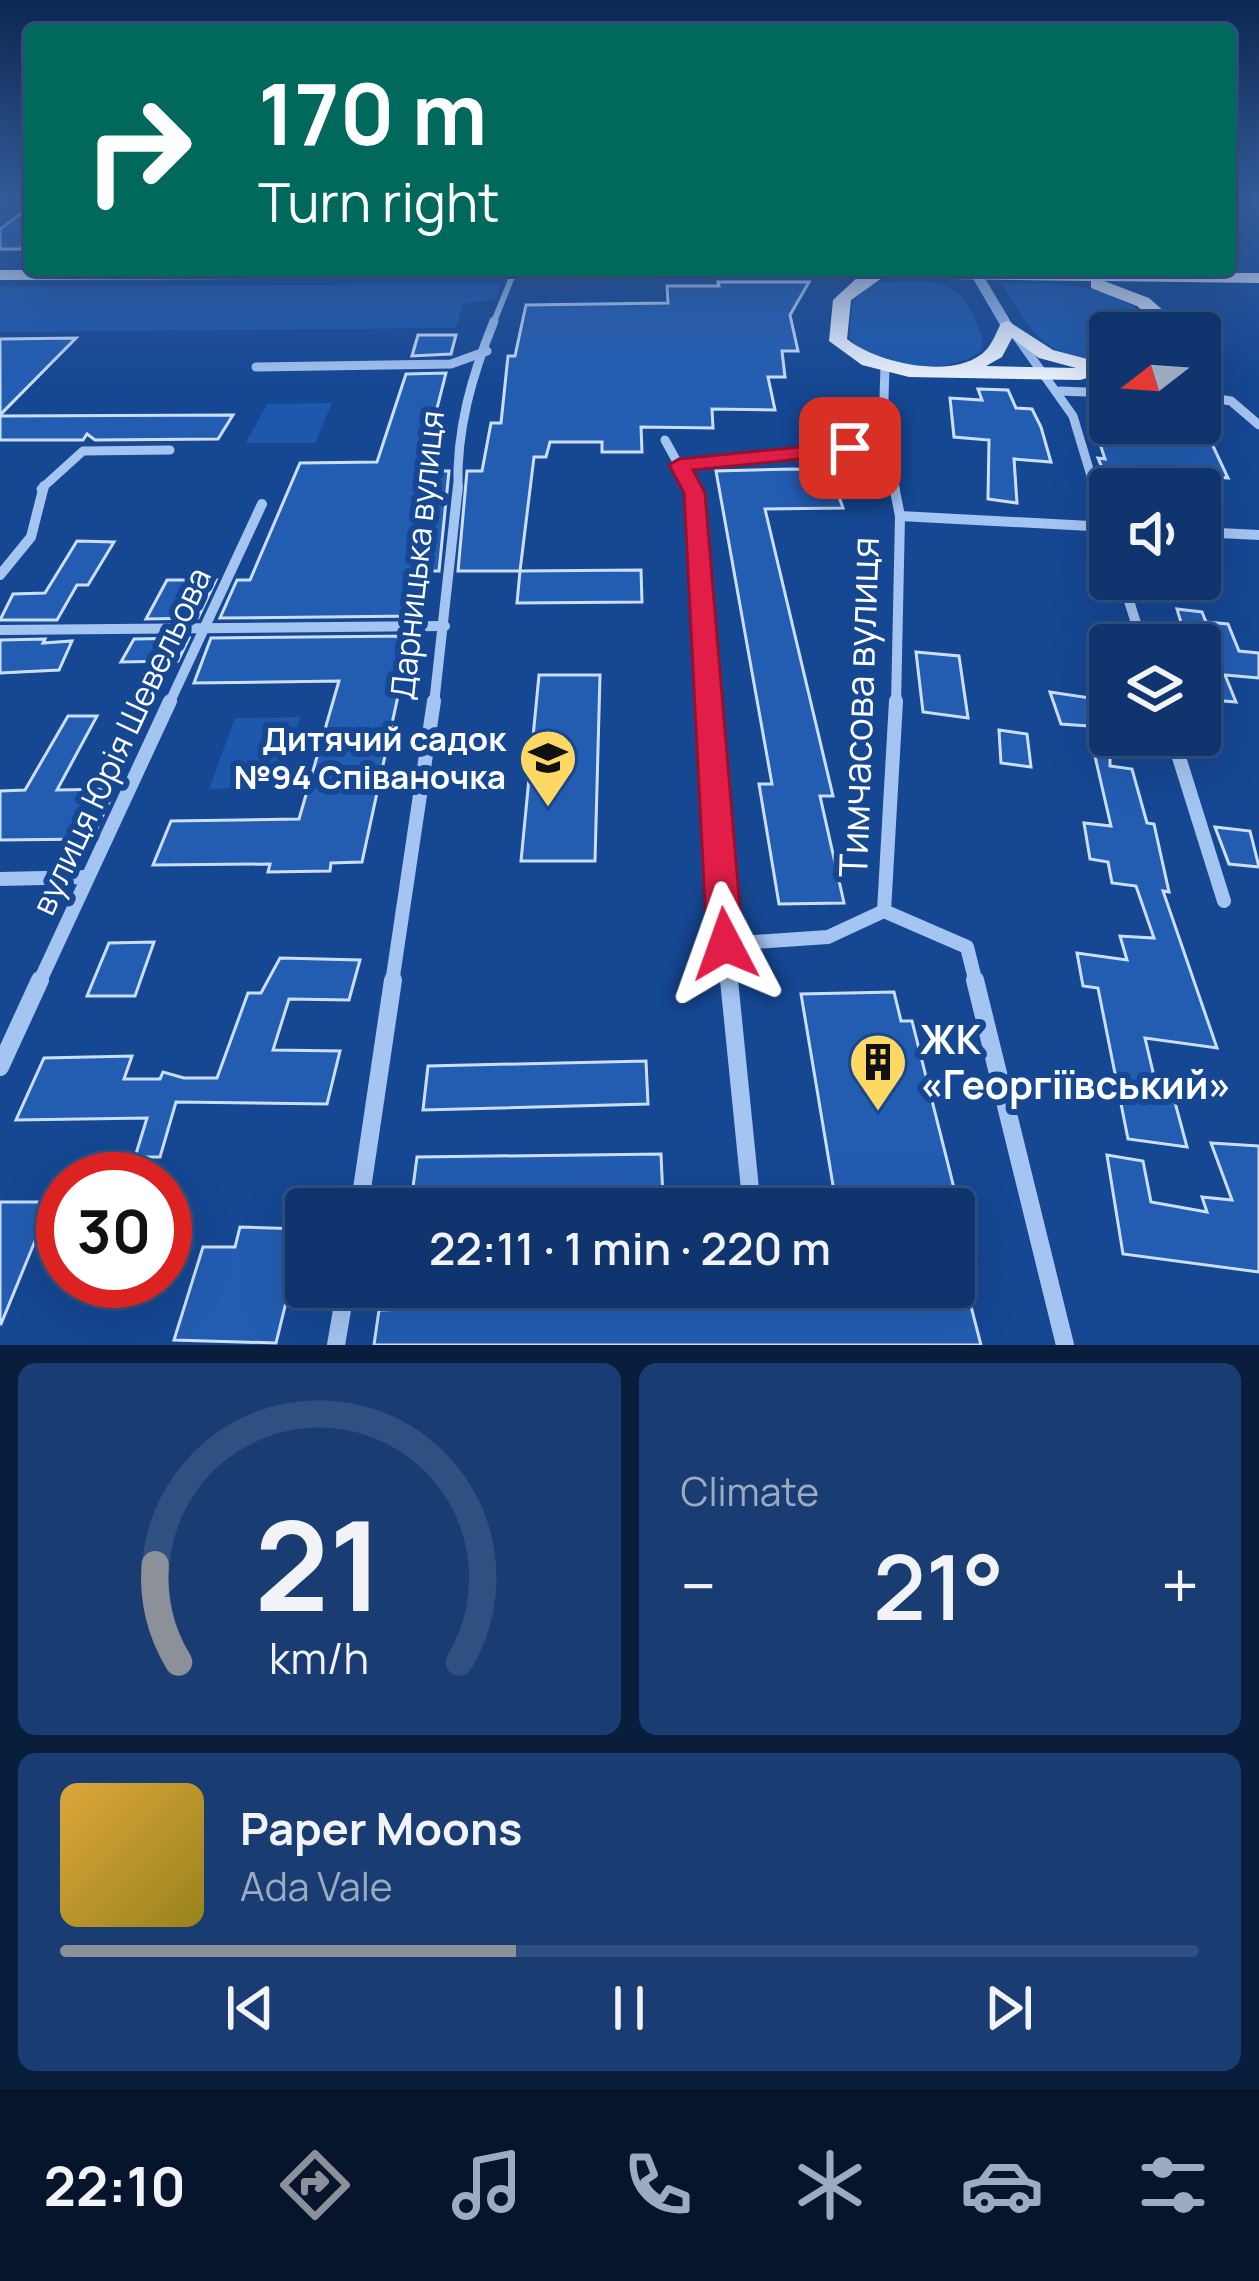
<!DOCTYPE html>
<html lang="en">
<head>
<meta charset="utf-8">
<style>
	:root { --surface:#10356e; --page:#193d73; --text:#f1f3f6; --muted:#9cabc2; --line:#305081; --accent:#8c9099 }
	body { margin:0; font-family:Manrope,sans-serif; background:var(--page); color:var(--text); height:100vh; display:flex; flex-direction:column; font-size:45px; white-space:nowrap }
	* { box-sizing:border-box; margin:0 }
	p { font-size:39px; color:var(--muted) }
	.icon { flex:none; width:66px; height:66px; fill:none; stroke:currentColor; stroke-width:2; stroke-linecap:round; stroke-linejoin:round }
	.map { position:relative; height:1345px; overflow:hidden }
	.drawer { display:flex; flex-direction:column; gap:18px; padding:18px; background:#091d3c; flex:1 }
	.drawer>* { flex:none }
	.top-card { position:absolute; left:24px; top:24px; width:1212px; height:252px; border-radius:12px; box-shadow:0 12px 48px #0002,0 0 0 3px var(--line); background:#00695c; color:#fff; overflow:hidden }
	.needle { width:78px; rotate:253deg }
	.tools { position:absolute; left:1089px; top:312px; display:grid; gap:24px }
	.tools a { display:grid; place-items:center; width:132px; height:132px; border-radius:12px; background:var(--surface); box-shadow:0 12px 48px #0002,0 0 0 3px var(--line); font-size:60px }
	.speed { position:absolute; left:36px; top:1152px; display:flex; gap:24px; font-size:60px; font-weight:700; text-align:center }
	.speed>* { display:grid; place-content:center; width:156px; height:156px; border-radius:50%; background:var(--surface); box-shadow:0 12px 48px #0002,0 0 0 3px var(--line); line-height:1 }
	.speed .limit { border:18px solid #d22; background:#fff; color:#111 }
	.pin { position:absolute; display:grid; place-items:center; width:102px; height:102px; color:#fff; margin:-51px; border-radius:24px; box-shadow:0 6px 18px #0006 }
	.me { position:absolute; width:132px; margin:-66px; rotate:356deg; stroke-linejoin:round; filter:drop-shadow(0 0 9px #0008) }
	.turn { display:flex; align-items:center; gap:42px; height:252px; padding:0 36px; font-size:54px }
	.turn .icon { width:156px; height:156px; stroke-width:2.5 }
	.turn b { display:block; font-size:84px; line-height:102px }
	.big { font-size:90px; font-weight:600; line-height:1.1 }
	.drawer .card { flex:1; display:flex; flex-direction:column; justify-content:center; gap:18px; min-width:0; padding:0 42px; border-radius:18px; background:var(--page) }
	.drawer .dial { align-items:center; gap:0 }
	.dial svg { height:312px; overflow:visible; fill:none; stroke:var(--line); stroke-width:7; stroke-linecap:round; text-anchor:middle }
	.dial text { fill:var(--text); stroke:none }
	.song { display:flex; align-items:center; gap:36px }
	.cover { width:144px; height:144px; border-radius:18px; background:linear-gradient(135deg,hsl(40 70% 55%),hsl(50 70% 35%)) }
	.played { height:12px; border-radius:6px; background:linear-gradient(90deg,var(--accent) 40%,var(--line) 40%) }
	.keys { display:flex; justify-content:space-around; direction:ltr }
	.heat { display:flex; justify-content:space-between; align-items:center; font-size:66px; direction:ltr }
	.drawer .tiles { flex:1; display:grid; gap:18px; grid-template-columns:1fr 1fr }
	.card:last-child { grid-column:span 2 }
	.trip { position:absolute; left:285px; top:1188px; width:690px; height:120px; border-radius:12px; background:var(--surface); box-shadow:0 12px 48px #0002,0 0 0 3px var(--line); font-weight:600; line-height:120px; text-align:center }
	.menu { display:flex; height:192px; justify-content:space-around; align-items:center; background:#06152c; color:var(--muted) }
	.menu .icon { width:84px; height:84px }
	.menu .selected { color:var(--accent) }
	.menu b { font-size:54px; color:var(--text) }
	.map>svg:first-child { display:block }
	.green { fill:#1d58ad }
	.building { fill:#235db2; stroke:#cbdffc; stroke-width:3 }
	.lines { fill:none; stroke-linecap:round; stroke-linejoin:round }
	.minor-far4 { stroke:#a4c4f1; stroke-width:6 }
	.minor-far3 { stroke:#a4c4f1; stroke-width:9 }
	.minor-far2 { stroke:#a4c4f1; stroke-width:10 }
	.minor-far1 { stroke:#a4c4f1; stroke-width:14 }
	.minor { stroke:#a4c4f1; stroke-width:18 }
	.tertiary { fill:#a4c4f1; fill-rule:evenodd }
	.primary { fill:#eef4ff; fill-rule:evenodd }
	.route { fill:#e11d48; stroke:#92132f; stroke-width:3 }
	.labels { text-anchor:middle; stroke-width:12; stroke-linejoin:round; paint-order:stroke }
	.street-label { font-size:33px; fill:#fff; stroke:#154793 }
	.poi-label { font-size:33px; font-weight:bold; fill:#fff; stroke:#154793; text-anchor:end }
	.near-street-label { font-size:39px; fill:#fff; stroke:#154793 }
	.near-poi-label { font-size:39px; font-weight:bold; fill:#fff; stroke:#154793; text-anchor:start }
</style>
</head>
<body>
<div class="map">
<svg width="1259" height="1345" viewBox="0 0 1259 1345">
	<rect width="100%" height="100%" fill="#154793"/>
	<!-- green -->
	<g class="green">
		<path d="M880 282C922 282 954 273 972 313 978 326 985 336 981 351 951 376 872 370 849 337L854 293Z"/>
		<path d="M1001 283C1072 284 1112 281 1166 333H1110V367C1039 349 1040 344 1001 283Z"/>
		<polygon points="501,284 496,299 463,304 456,328 0,332 0,287"/>
		<polygon points="332,403 315,443 246,443 267,404"/>
		<polygon points="300,717 280,787 209,789 235,718"/>
	</g>
	<!-- building -->
	<g class="building">
		<polygon points="30,207 30,241 20,249 0,249 0,229"/>
		<polygon points="718,282 809,282 790,315 798,351 782,351 785,377 768,377 775,410 712,409 713,428 641,427 642,452 602,452 602,442 550,442 546,457 534,457 520,571 458,571 467,471 482,471 491,423 501,423 508,356 515,356 526,305 668,303 667,286 719,286"/>
		<polygon points="418,335 456,335 451,354 412,356"/>
		<polygon points="76,338 0,415 0,339"/>
		<polygon points="446,373 421,471 449,471 439,571 425,571 416,616 220,618 237,580 250,580 300,463 377,462 406,374"/>
		<polygon points="978,389 1008,390 1016,408 1032,409 1041,427 1051,462 1014,459 1017,503 988,499 989,440 954,437 950,398 982,400"/>
		<polygon points="233,415 218,439 95,440 87,434 83,440 0,440 0,416"/>
		<polygon points="1107,424 1206,431 1228,478 1159,472 1167,489 1111,489 1098,458 1105,459 1100,444 1115,445"/>
		<polygon points="793,469 830,471 843,508 765,509 833,796 820,796 844,903 779,904 759,784 772,784 716,471"/>
		<polygon points="77,541 114,542 88,585 77,585 57,620 0,620 13,594 45,593"/>
		<polygon points="641,570 642,602 517,603 520,571"/>
		<polygon points="167,580 216,580 198,618 146,619"/>
		<polygon points="1177,609 1202,612 1206,622 1228,624 1239,651 1259,653 1259,678 1225,675 1236,702 1200,699 1200,637 1185,636"/>
		<polygon points="411,636 362,862 331,863 330,871 268,872 270,864 153,865 171,821 299,819 339,681 194,683 211,638"/>
		<polygon points="189,638 178,661 121,662 134,639"/>
		<polygon points="45,639 43,643 72,641 59,670 0,673 0,640"/>
		<polygon points="916,652 959,656 968,718 923,712"/>
		<polygon points="539,675 600,675 595,861 521,861"/>
		<polygon points="1050,692 1110,701 1110,766 1132,769 1147,823 1154,824 1169,892 1163,891 1217,1048 1145,1038 1157,1089 1172,1091 1187,1147 1128,1139 1098,988 1083,986 1077,953 1127,960 1120,936 1154,938 1136,886 1112,883 1108,862 1090,859 1084,823 1111,826 1088,726 1061,724"/>
		<polygon points="68,716 97,716 57,790 115,789 92,839 0,840 0,791 25,790"/>
		<polygon points="999,730 1027,734 1031,767 1001,763"/>
		<polygon points="1215,827 1250,831 1259,867 1229,864"/>
		<polygon points="154,942 135,996 87,996 109,943"/>
		<polygon points="280,958 360,960 349,1000 289,999 273,1050 340,1051 327,1104 176,1102 160,1157 135,1157 147,1118 16,1120 44,1058 132,1056 124,1079 160,1079 163,1072 184,1078 217,1078 248,993 261,993"/>
		<polygon points="894,992 901,1021 912,1021 958,1204 946,1204 948,1209 837,1209 801,994"/>
		<polygon points="646,1061 648,1104 423,1110 428,1066"/>
		<polygon points="1211,1143 1259,1146 1259,1272 1123,1254 1107,1155 1143,1161 1151,1202 1207,1212 1202,1197 1232,1200"/>
		<polygon points="661,1154 663,1198 411,1202 417,1157"/>
		<polygon points="0,1202 51,1202 1,1324 0,1324"/>
		<polygon points="240,1227 304,1229 276,1343 174,1340 203,1247 235,1247"/>
		<polygon points="850,1287 966,1287 981,1345 374,1345 379,1310 851,1295"/>
	</g>
	<g class="lines">
		<!-- minor-far4 -->
		<polyline class="minor-far4" points="493,324 514,272"/>
		<!-- minor-far3 -->
		<g class="minor-far3">
			<polyline points="1017,337 1073,416 1095,489"/>
			<polyline points="885,366 883,432 895,489"/>
			<polyline points="256,367 451,364 487,351"/>
			<polyline points="1060,391 1110,393"/>
			<polyline points="1200,396 1231,401 1259,425"/>
			<polyline points="665,440 692,489"/>
			<polyline points="679,465 830,453 883,432"/>
			<polyline points="41,489 83,451 170,450"/>
			<path d="M458 489C456 430 472 375 494 321"/>
		</g>
		<!-- minor-far2 -->
		<g class="minor-far2">
			<polyline points="690,486 708,704"/>
			<polyline points="894,486 900,516 896,704"/>
			<polyline points="1094,486 1110,540"/>
			<polyline points="900,516 1109,527"/>
			<polyline points="1200,532 1259,535"/>
			<polyline points="0,575 31,537 44,486"/>
			<polyline points="1122,579 1143,645"/>
			<polyline points="0,630 445,626"/>
			<polyline points="169,704 262,504"/>
			<polyline points="434,704 458,486"/>
		</g>
		<!-- minor-far1 -->
		<g class="minor-far1">
			<polyline points="708,701 729,983"/>
			<polyline points="896,701 884,911 967,947 976,983"/>
			<polyline points="1172,735 1224,901"/>
			<polyline points="0,879 87,877"/>
			<polyline points="725,944 828,937 884,911"/>
			<polyline points="39,983 170,701"/>
			<polyline points="392,983 434,701"/>
		</g>
		<!-- minor -->
		<g class="minor">
			<polyline points="729,980 752,1209"/>
			<polyline points="975,980 1065,1345"/>
			<polyline points="0,1067 40,980"/>
			<polyline points="359,1209 393,980"/>
			<polyline points="336,1345 346,1287"/>
		</g>
		<!-- tertiary -->
		<polygon class="tertiary" points="968,270 980,270 1014,327 1013,330 1003,330"/>
		<!-- primary -->
		<path class="primary" d="M0 270 1259 273V283L1104 281 1149 298 1189 333H1169L1137 306 1091 288V281L882 278 851 300 847 339C876 363 958 382 987 349 993 342 997 331 1001 323L1008 321 1053 350 1110 365V377L1088 371 1087 378 1080 380 909 377 862 365 829 341 833 300 858 277 0 280ZM1012 338 1039 358 1076 368 986 366 1002 357Z"/>
	</g>
	<!-- sky -->
	<linearGradient id="sky" x2="0" y2="1"><stop stop-color="#0c2751"/><stop offset="0.51" stop-color="#355e9e"/><stop offset="1" stop-color="#355e9e" stop-opacity="0"/></linearGradient>
	<rect width="1259" height="385" fill="url(#sky)"/>
	<!-- route -->
	<polygon class="route" points="850,442 858,444 858,453 693,470 705,493 743,944 737,954 712,954 707,944 684,493 669,465 679,459"/>
	<!-- icons -->
	<defs>
		<symbol id="school-pin" viewBox="-11 -11 22 30"><path d="M0 17L-7.5 6A9.5 9.5 0 1 1 7.5 6Z" fill="#ffd864" stroke="#154793"/><path d="M0-5L7-2L0 1L-7-2ZM-4 1L0 2.5L4 1V4Q0 6-4 4Z" fill="#111"/></symbol>
		<symbol id="building-pin" viewBox="-11 -11 22 30"><path d="M0 17L-7.5 6A9.5 9.5 0 1 1 7.5 6Z" fill="#ffd864" stroke="#154793"/><path d="M-4-6H4V6H1V3H-1V6H-4ZM-2.5-4.3h1.7v1.8h-1.7ZM.8-4.3h1.7v1.8H.8ZM-2.5-1h1.7V.8h-1.7ZM.8-1h1.7V.8H.8Z" fill="#111"/></symbol>
	</defs>
	<g fill-rule="evenodd">
		<use href="#school-pin" x="515" y="725" width="66" height="90"/>
		<use href="#building-pin" x="845" y="1029" width="66" height="90"/>
	</g>
	<g class="labels">
		<!-- street labels -->
		<g class="street-label">
			<text transform="translate(417 555) rotate(-84)" y="12">Дарницька вулиця</text>
			<text transform="translate(121 741) rotate(-65)" y="12">вулиця Юрія Шевельова</text>
		</g>
		<!-- poi labels -->
		<g class="poi-label">
			<text x="506" y="751">Дитячий садок<tspan x="506" dy="38">№94 Співаночка</tspan></text>
		</g>
		<!-- near-street labels -->
		<g class="near-street-label">
			<text transform="translate(859 707) rotate(-88)" y="14">Тимчасова вулиця</text>
		</g>
		<!-- near-poi labels -->
		<g class="near-poi-label">
			<text x="920" y="1054">ЖК<tspan x="920" dy="45">«Георгіївський»</tspan></text>
		</g>
	</g>
</svg>
<div class="tools">
<a><svg class="needle" viewBox="-14 -14 28 28"><path d="M0-13l5 13h-10z" fill="#e53935"/><path d="M0 13l5-13h-10z" fill="#9cabc2"/></svg></a>
<a><svg class="icon" aria-label="sound" viewBox="0 0 24 24"><path d="M4 9h4l5-4v14l-5-4H4zM17 9q2 3 0 6"/></svg></a>
<a><svg class="icon" aria-label="layers" viewBox="0 0 24 24"><path d="M12 4l9 5-9 5-9-5zM3 14l9 5 9-5"/></svg></a>
</div>
<div class="speed"><div class="limit">30</div></div>
<div class="pin" style="left:850px;top:448px;background:#d93025"><svg class="icon" aria-label="arrive" viewBox="0 0 24 24"><path d="M6 21V4h12l-3 4 3 4H6"/></svg></div>
<svg class="me" style="left:725px;top:944px" viewBox="-20 -20 40 40"><path d="M0-17L14 15 0 8-14 15z" fill="#e11d48" stroke="#fff" stroke-width="4"/></svg>
<div class="trip">22:11 · 1 min · 220 m</div>
<div class="top-card">
<div class="turn"><svg class="icon" aria-label="right" viewBox="0 0 24 24"><path d="M7 20v-9h11M14 6l5 5-5 5"/></svg><div><b>170 m</b>Turn right</div></div>
</div>
</div>
<section class="drawer">
<div class="tiles">
<div class="card dial"><svg viewBox="0 0 100 80">
<path d="M14 69A42 42 0 1 1 86 69"/>
<path d="M14 69A42 42 0 0 1 8 44" stroke="#8c9099"/>
<text x="50" y="56" font-size="32" font-weight="700">21</text>
<text x="50" y="72" font-size="11">km/h</text>
</svg></div>
<div class="card"><p>Climate</p>
<div class="heat"><a>−</a><b class="big">21°</b><a>+</a></div>
</div>
<div class="card">
<div class="song"><i class="cover"></i><div><b>Paper Moons</b><p>Ada Vale</p></div></div>
<div class="played"></div>
<div class="keys"><svg class="icon" aria-label="previous" viewBox="0 0 24 24"><path d="M18 5L8 12l10 7zM5 5v14"/></svg><svg class="icon" aria-label="pause" viewBox="0 0 24 24"><path d="M8 5v14M16 5v14"/></svg><svg class="icon" aria-label="next" viewBox="0 0 24 24"><path d="M6 5l10 7-10 7zM19 5v14"/></svg></div>
</div>
</div>
</section>
<nav class="menu">
<b>22:10</b>
<svg class="icon selected" aria-label="directions" viewBox="0 0 24 24"><path d="M12 3l9 9-9 9-9-9zM9 14v-3h6M13 9l2 2-2 2"/></svg>
<svg class="icon" aria-label="music" viewBox="0 0 24 24"><path d="M9 18V5l10-2v13"/><circle cx="6" cy="18" r="3"/><circle cx="16" cy="16" r="3"/></svg>
<svg class="icon" aria-label="phone" viewBox="0 0 24 24"><path d="M5 4h4l2 5-3 2q2 4 5 5l2-3 5 2v4C11 20 4 13 5 4z"/></svg>
<svg class="icon" aria-label="climate" viewBox="0 0 24 24"><path d="M12 3v18M4 7l16 10M4 17L20 7"/></svg>
<svg class="icon" aria-label="car" viewBox="0 0 24 24"><path d="M5 17H2v-5l4-1 3-4h7l3 4 3 1v5h-3M9 17h6M6 11h13"/><circle cx="7" cy="17" r="2"/><circle cx="17" cy="17" r="2"/></svg>
<svg class="icon" aria-label="filters" viewBox="0 0 24 24"><path d="M4 7h16M4 17h16"/><circle cx="9" cy="7" r="2"/><circle cx="15" cy="17" r="2"/></svg>
</nav>
</body>
</html>
